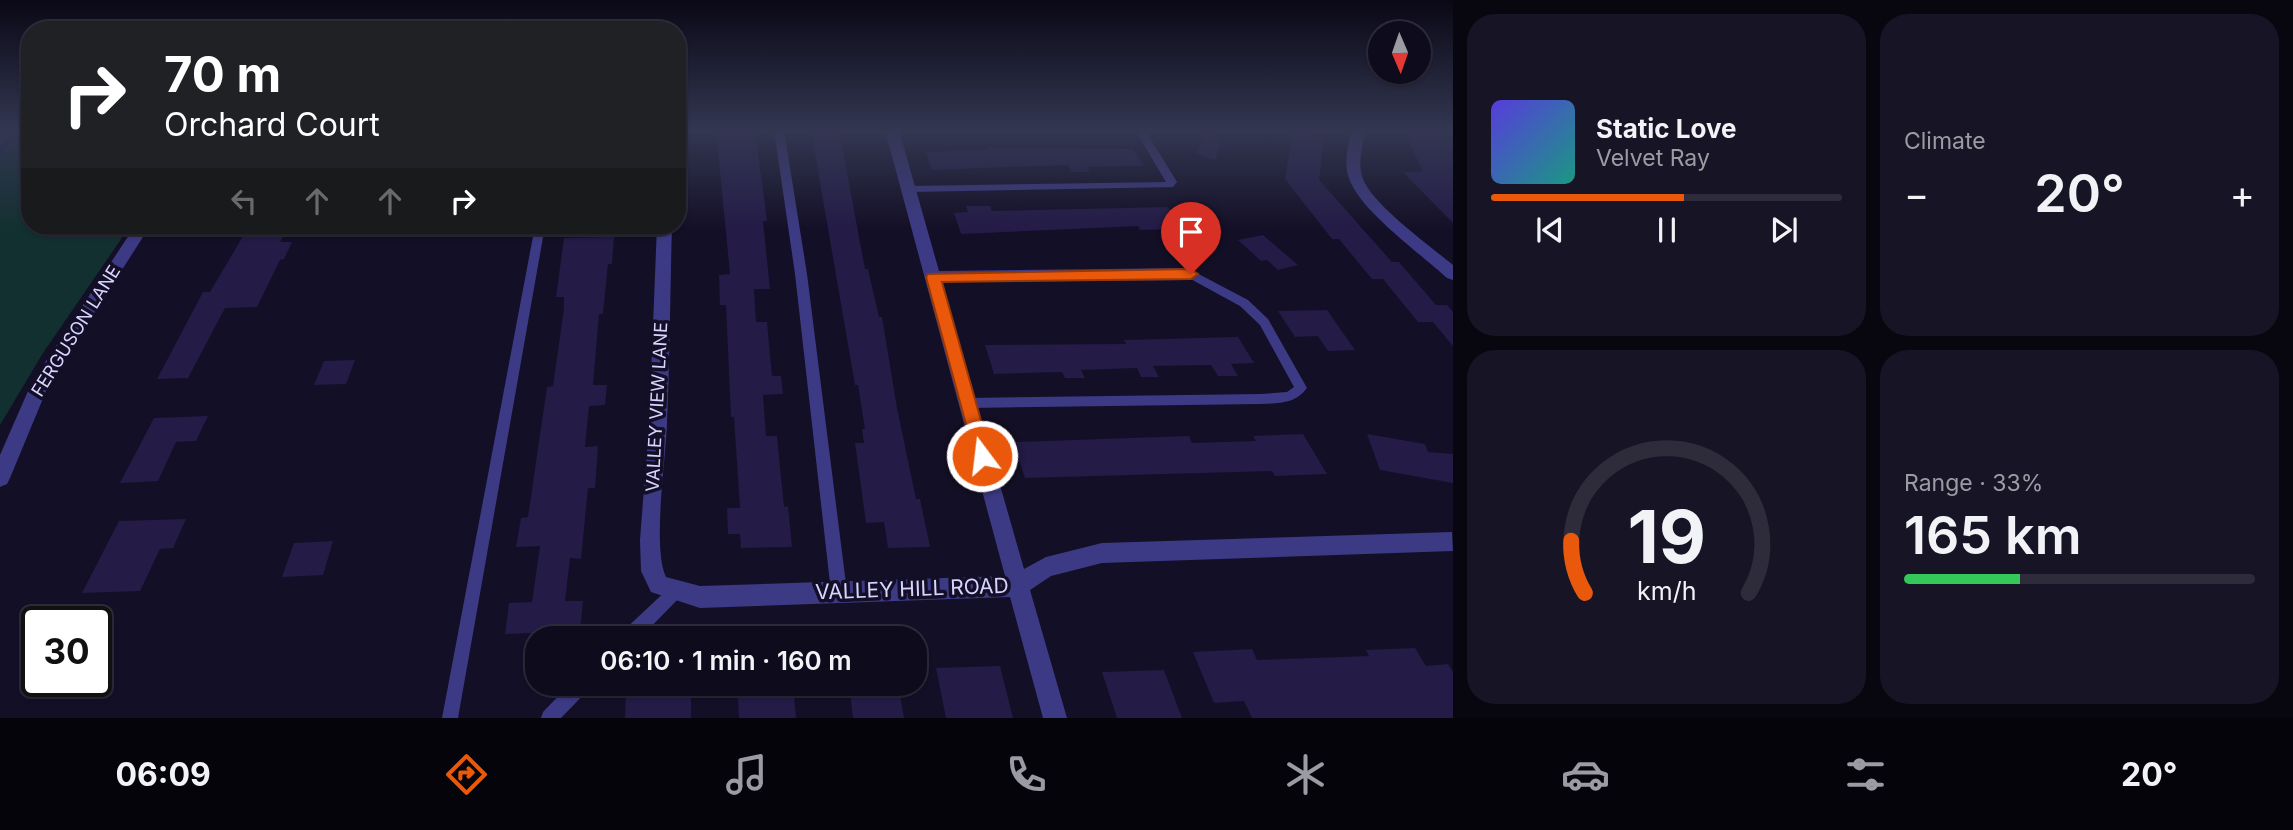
<!DOCTYPE html>
<html lang="en">
<head>
<meta charset="utf-8">
<style>
	:root { --surface:#0e0b1c; --page:#171425; --text:#f1f3f6; --muted:#9b9ba3; --line:#2e2b3b; --accent:#ea580c }
	body { margin:0; font-family:Inter,sans-serif; background:var(--page); color:var(--text); height:100vh; display:flex; flex-direction:column; font-size:26px; white-space:nowrap }
	* { box-sizing:border-box; margin:0 }
	p { font-size:23px; color:var(--muted) }
	.icon { flex:none; width:38px; height:38px; fill:none; stroke:currentColor; stroke-width:2; stroke-linecap:round; stroke-linejoin:round }
	.map { position:relative; flex:1; overflow:hidden }
	.sheet { display:flex; flex-direction:column; gap:14px; padding:14px; background:#08060f; width:840px }
	.sheet>* { flex:none }
	.banner { position:absolute; left:21px; top:21px; width:665px; height:214px; border-radius:28px; box-shadow:0 2px 5px #0004,0 0 0 2px var(--line); background:#202124; color:#fff; overflow:hidden }
	.needle { width:46px; rotate:178deg }
	.buttons { position:absolute; left:1368px; top:21px; display:grid; gap:14px }
	.buttons a { display:grid; place-items:center; width:63px; height:63px; border-radius:50%; background:var(--surface); box-shadow:0 2px 5px #0004,0 0 0 2px var(--line); font-size:35px }
	.speed { position:absolute; left:21px; top:606px; display:flex; gap:14px; font-size:35px; font-weight:700; text-align:center }
	.speed>* { display:grid; place-content:center; width:91px; height:91px; border-radius:50%; background:var(--surface); box-shadow:0 2px 5px #0004,0 0 0 2px var(--line); line-height:1 }
	.speed .limit { border:4px solid #111; border-radius:10px; background:#fff; color:#111 }
	.pin { position:absolute; display:grid; place-items:center; width:60px; height:60px; color:#fff; margin:-72px -30px; border-radius:50% 50% 50% 0; rotate:-45deg; box-shadow:0 0 7px #0007 }
	.pin .icon { rotate:45deg }
	.me { position:absolute; width:77px; margin:-38px; rotate:345deg; stroke-linejoin:round; filter:drop-shadow(0 0 5px #0008) }
	.turn { display:flex; align-items:center; gap:24px; height:147px; padding:0 28px; font-size:32px }
	.turn .icon { width:91px; height:91px; stroke-width:2.5 }
	.turn b { display:block; font-size:49px; line-height:60px }
	.lanes { display:flex; align-items:center; height:66px; padding:0 28px; background:#0003; justify-content:center; gap:35px; direction:ltr }
	.lanes .off { opacity:.35 }
	.big { font-size:52px; font-weight:600; line-height:1.1 }
	.sheet .card { flex:1; display:flex; flex-direction:column; justify-content:center; gap:10px; min-width:0; padding:0 24px; border-radius:28px; background:var(--page) }
	.sheet .dial { align-items:center; gap:0 }
	.dial svg { height:182px; overflow:visible; fill:none; stroke:var(--line); stroke-width:7; stroke-linecap:round; text-anchor:middle }
	.dial text { fill:var(--text); stroke:none }
	.song { display:flex; align-items:center; gap:21px }
	.cover { width:84px; height:84px; border-radius:10px; background:linear-gradient(135deg,hsl(250 70% 55%),hsl(170 70% 35%)) }
	.played { height:7px; border-radius:4px; background:linear-gradient(90deg,var(--accent) 55%,var(--line) 55%) }
	.keys { display:flex; justify-content:space-around; direction:ltr }
	.heat { display:flex; justify-content:space-between; align-items:center; font-size:38px; direction:ltr }
	.charge { height:10px; border-radius:5px; background:linear-gradient(90deg,#34c759 33%,var(--line) 0) }
	.sheet .tiles { flex:1; display:grid; gap:14px; grid-template-columns:repeat(2,1fr) }
	.trip { position:absolute; left:525px; top:626px; width:402px; height:70px; border-radius:28px; background:var(--surface); box-shadow:0 2px 5px #0004,0 0 0 2px var(--line); font-weight:600; line-height:70px; text-align:center }
	.tab-bar { display:flex; height:112px; justify-content:space-around; align-items:center; background:#06040b; color:var(--muted) }
	.tab-bar .icon { width:49px; height:49px }
	.tab-bar .active { color:var(--accent) }
	.tab-bar b { font-size:32px; color:var(--text) }
	main { display:flex; flex:1; min-height:0 }
	.map>svg:first-child { display:block }
	.green { fill:#12302f }
	.lines { fill:none; stroke-linecap:round; stroke-linejoin:round }
	.stream { stroke:#0a1f44; stroke-width:5 }
	.building { fill:#241b47 }
	.service { fill:#3d3a85; fill-rule:evenodd }
	.minor { fill:#3d3a85; fill-rule:evenodd }
	.route { fill:#ea580c; stroke:#983908; stroke-width:2 }
	.labels { text-anchor:middle; stroke-width:7; stroke-linejoin:round; paint-order:stroke }
	.street-label { font-size:18px; fill:#d9d4ff; stroke:#130f26 }
	.near-street-label { font-size:21px; fill:#d9d4ff; stroke:#130f26 }
</style>
</head>
<body>
<main>
<div class="map">
<svg width="1453" height="718" viewBox="0 0 1453 718">
	<rect width="100%" height="100%" fill="#130f26"/>
	<!-- green -->
	<polygon class="green" points="0,130 30,130 30,226 130,226 43,353 0,425"/>
	<g class="lines">
		<!-- stream -->
		<polyline class="stream" points="0,150 6,143 30,135"/>
	</g>
	<!-- building -->
	<g class="building">
		<polygon points="716,130 755,130 767,221 763,221 770,289 754,289 756,322 767,322 772,376 781,376 783,394 763,395 766,436 777,436 784,507 788,506 792,547 741,548 740,534 728,534 727,508 740,508 734,417 731,417 726,305 720,305 719,275 730,274"/>
		<polygon points="811,130 839,130 865,269 868,269 879,317 882,317 897,408 916,499 920,499 930,547 888,548 884,522 866,523 855,443 864,443 862,429 865,429 858,385 855,385"/>
		<polygon points="1293,130 1315,130 1314,136 1324,139 1319,180 1392,262 1399,262 1436,305 1447,305 1453,312 1453,346 1433,322 1418,322 1383,279 1372,279 1339,239 1332,239 1285,179"/>
		<polygon points="1404,130 1453,130 1453,223 1403,172 1423,172"/>
		<polygon points="1204,133 1222,138 1215,160 1197,154"/>
		<polygon points="987,148 1133,149 1144,166 1087,167 1090,172 1071,172 1068,165 932,170 926,152 988,150"/>
		<polygon points="966,206 990,206 992,211 1168,207 1182,229 1140,230 1138,226 961,234 954,213 968,212"/>
		<polygon points="249,226 289,226 280,242 292,242 284,259 280,260 257,307 225,308 188,378 157,379 203,292 210,292"/>
		<polygon points="1263,235 1298,265 1278,270 1267,260 1261,261 1238,240"/>
		<polygon points="614,237 612,264 608,264 603,314 599,314 593,385 607,385 605,405 589,406 585,447 598,446 595,488 588,488 581,559 570,558 565,601 583,601 579,639 530,639 531,633 505,634 509,603 532,602 540,546 516,547 521,518 528,517 547,387 553,386 564,308 564,297 556,297 564,238"/>
		<polygon points="1327,310 1355,350 1328,351 1318,336 1295,337 1278,311"/>
		<polygon points="1238,337 1254,363 1231,364 1238,376 1218,376 1211,365 1153,366 1159,377 1141,377 1137,368 1081,370 1085,378 1065,378 1062,372 994,374 985,345 1126,344 1124,340"/>
		<polygon points="355,360 346,384 314,385 324,361"/>
		<polygon points="208,416 196,441 176,442 158,481 120,483 154,418"/>
		<polygon points="1303,434 1327,474 1275,476 1272,471 1025,478 1013,442 1189,436 1192,443 1256,441 1253,436"/>
		<polygon points="1367,434 1425,444 1428,452 1453,454 1453,483 1380,470"/>
		<polygon points="186,519 173,548 160,549 140,591 82,593 119,521"/>
		<polygon points="333,541 323,575 282,577 294,543"/>
		<polygon points="1415,648 1426,666 1448,664 1453,672 1453,718 1252,718 1244,701 1214,703 1193,652 1252,649 1257,660 1369,656 1366,650"/>
		<polygon points="1000,666 1013,718 946,718 936,668"/>
		<polygon points="1164,670 1182,718 1117,718 1102,672"/>
		<polygon points="737,684 793,684 796,718 739,718"/>
		<polygon points="849,684 898,684 904,718 853,718"/>
		<polygon points="691,689 691,718 625,718 626,692"/>
	</g>
	<g class="lines">
		<!-- service -->
		<g class="service">
			<polygon points="774,130 784,130 807,274 847,592 844,597 839,599 834,597 831,592 795,274"/>
			<polygon points="1135,130 1145,130 1177,182 1173,187 909,192 904,189 909,186 1166,182"/>
			<polygon points="535,226 545,226 458,718 442,718"/>
			<path d="M1191 270 1248 300 1268 319 1307 388C1295 404 1280 403 1261 404L968 408 963 407 962 403 963 399 968 398 1261 394 1287 392 1294 387 1260 325 1240 306 1187 277 1185 274 1187 271Z"/>
			<polygon points="675,585 680,587 683,592 680,597 639,639 619,639 621,633 670,587"/>
			<polygon points="570,684 590,684 588,690 561,718 541,718 543,712"/>
		</g>
		<!-- minor -->
		<g class="minor">
			<path d="M885 130H899L939 271 1191 268 1199 274 1191 280 942 282 1024 569 1046 557 1102 543 1452 532 1453 551 1102 563 1051 576 1030 590 1067 718H1043L1010 597 700 608 651 592 641 571 640 540 649 424 657 226H672C670 292 670 358 667 423 666 459 652 548 666 577L700 586 1005 576Z"/>
			<path d="M1351 130H1365C1363 145 1357 164 1363 179 1373 205 1430 246 1453 265V280L1447 278C1421 254 1360 211 1349 178 1343 163 1349 145 1351 130Z"/>
			<polygon points="135,226 150,226 49,384 10,478 7,484 0,487 0,455 32,382"/>
		</g>
	</g>
	<!-- sky -->
	<linearGradient id="sky" x2="0" y2="1"><stop stop-color="#0a0815"/><stop offset="0.57" stop-color="#333752"/><stop offset="1" stop-color="#333752" stop-opacity="0"/></linearGradient>
	<rect width="1453" height="230" fill="url(#sky)"/>
	<!-- route -->
	<polygon class="route" points="1191,269 1198,274 1191,279 942,282 991,456 988,461 982,463 976,461 926,277 928,274"/>
	<g class="labels">
		<!-- street labels -->
		<g class="street-label">
			<text transform="translate(76 331) rotate(-58)" y="6">FERGUSON LANE</text>
			<text transform="translate(657 407) rotate(-87)" y="6">VALLEY VIEW LANE</text>
		</g>
		<!-- near-street labels -->
		<g class="near-street-label">
			<text transform="translate(912 589) rotate(-2)" y="7">VALLEY HILL ROAD</text>
		</g>
	</g>
</svg>
<div class="buttons">
<a><svg class="needle" viewBox="-14 -14 28 28"><path d="M0-13l5 13h-10z" fill="#e53935"/><path d="M0 13l5-13h-10z" fill="#9b9ba3"/></svg></a>
</div>
<div class="speed"><div class="limit">30</div></div>
<div class="pin" style="left:1191px;top:274px;background:#d93025"><svg class="icon" aria-label="arrive" viewBox="0 0 24 24"><path d="M6 21V4h12l-3 4 3 4H6"/></svg></div>
<svg class="me" style="left:982px;top:456px" viewBox="-20 -20 40 40"><circle r="17" fill="#ea580c" stroke="#fff" stroke-width="3"/><path d="M0-11L8 9 0 5-8 9z" fill="#fff"/></svg>
<div class="trip">06:10 · 1 min · 160 m</div>
<div class="banner">
<div class="turn"><svg class="icon" aria-label="right" viewBox="0 0 24 24"><path d="M7 20v-9h11M14 6l5 5-5 5"/></svg><div><b>70 m</b>Orchard Court</div></div>
<div class="lanes"><svg class="icon off" aria-label="left" viewBox="0 0 24 24"><path d="M17 20v-9H6M10 6l-5 5 5 5"/></svg><svg class="icon off" aria-label="ahead" viewBox="0 0 24 24"><path d="M12 20V5M6 11l6-6 6 6"/></svg><svg class="icon off" aria-label="ahead" viewBox="0 0 24 24"><path d="M12 20V5M6 11l6-6 6 6"/></svg><svg class="icon" aria-label="right" viewBox="0 0 24 24"><path d="M7 20v-9h11M14 6l5 5-5 5"/></svg></div>
</div>
</div>
<section class="sheet">
<div class="tiles">
<div class="card">
<div class="song"><i class="cover"></i><div><b>Static Love</b><p>Velvet Ray</p></div></div>
<div class="played"></div>
<div class="keys"><svg class="icon" aria-label="previous" viewBox="0 0 24 24"><path d="M18 5L8 12l10 7zM5 5v14"/></svg><svg class="icon" aria-label="pause" viewBox="0 0 24 24"><path d="M8 5v14M16 5v14"/></svg><svg class="icon" aria-label="next" viewBox="0 0 24 24"><path d="M6 5l10 7-10 7zM19 5v14"/></svg></div>
</div>
<div class="card"><p>Climate</p>
<div class="heat"><a>−</a><b class="big">20°</b><a>+</a></div>
</div>
<div class="card dial"><svg viewBox="0 0 100 80">
<path d="M14 69A42 42 0 1 1 86 69"/>
<path d="M14 69A42 42 0 0 1 8 46" stroke="#ea580c"/>
<text x="50" y="56" font-size="32" font-weight="700">19</text>
<text x="50" y="72" font-size="11">km/h</text>
</svg></div>
<div class="card"><p>Range · 33%</p><b class="big">165 km</b><div class="charge"></div></div>
</div>
</section>
</main>
<nav class="tab-bar">
<b>06:09</b>
<svg class="icon active" aria-label="directions" viewBox="0 0 24 24"><path d="M12 3l9 9-9 9-9-9zM9 14v-3h6M13 9l2 2-2 2"/></svg>
<svg class="icon" aria-label="music" viewBox="0 0 24 24"><path d="M9 18V5l10-2v13"/><circle cx="6" cy="18" r="3"/><circle cx="16" cy="16" r="3"/></svg>
<svg class="icon" aria-label="phone" viewBox="0 0 24 24"><path d="M5 4h4l2 5-3 2q2 4 5 5l2-3 5 2v4C11 20 4 13 5 4z"/></svg>
<svg class="icon" aria-label="climate" viewBox="0 0 24 24"><path d="M12 3v18M4 7l16 10M4 17L20 7"/></svg>
<svg class="icon" aria-label="car" viewBox="0 0 24 24"><path d="M5 17H2v-5l4-1 3-4h7l3 4 3 1v5h-3M9 17h6M6 11h13"/><circle cx="7" cy="17" r="2"/><circle cx="17" cy="17" r="2"/></svg>
<svg class="icon" aria-label="filters" viewBox="0 0 24 24"><path d="M4 7h16M4 17h16"/><circle cx="9" cy="7" r="2"/><circle cx="15" cy="17" r="2"/></svg>
<b>20°</b>
</nav>
</body>
</html>
